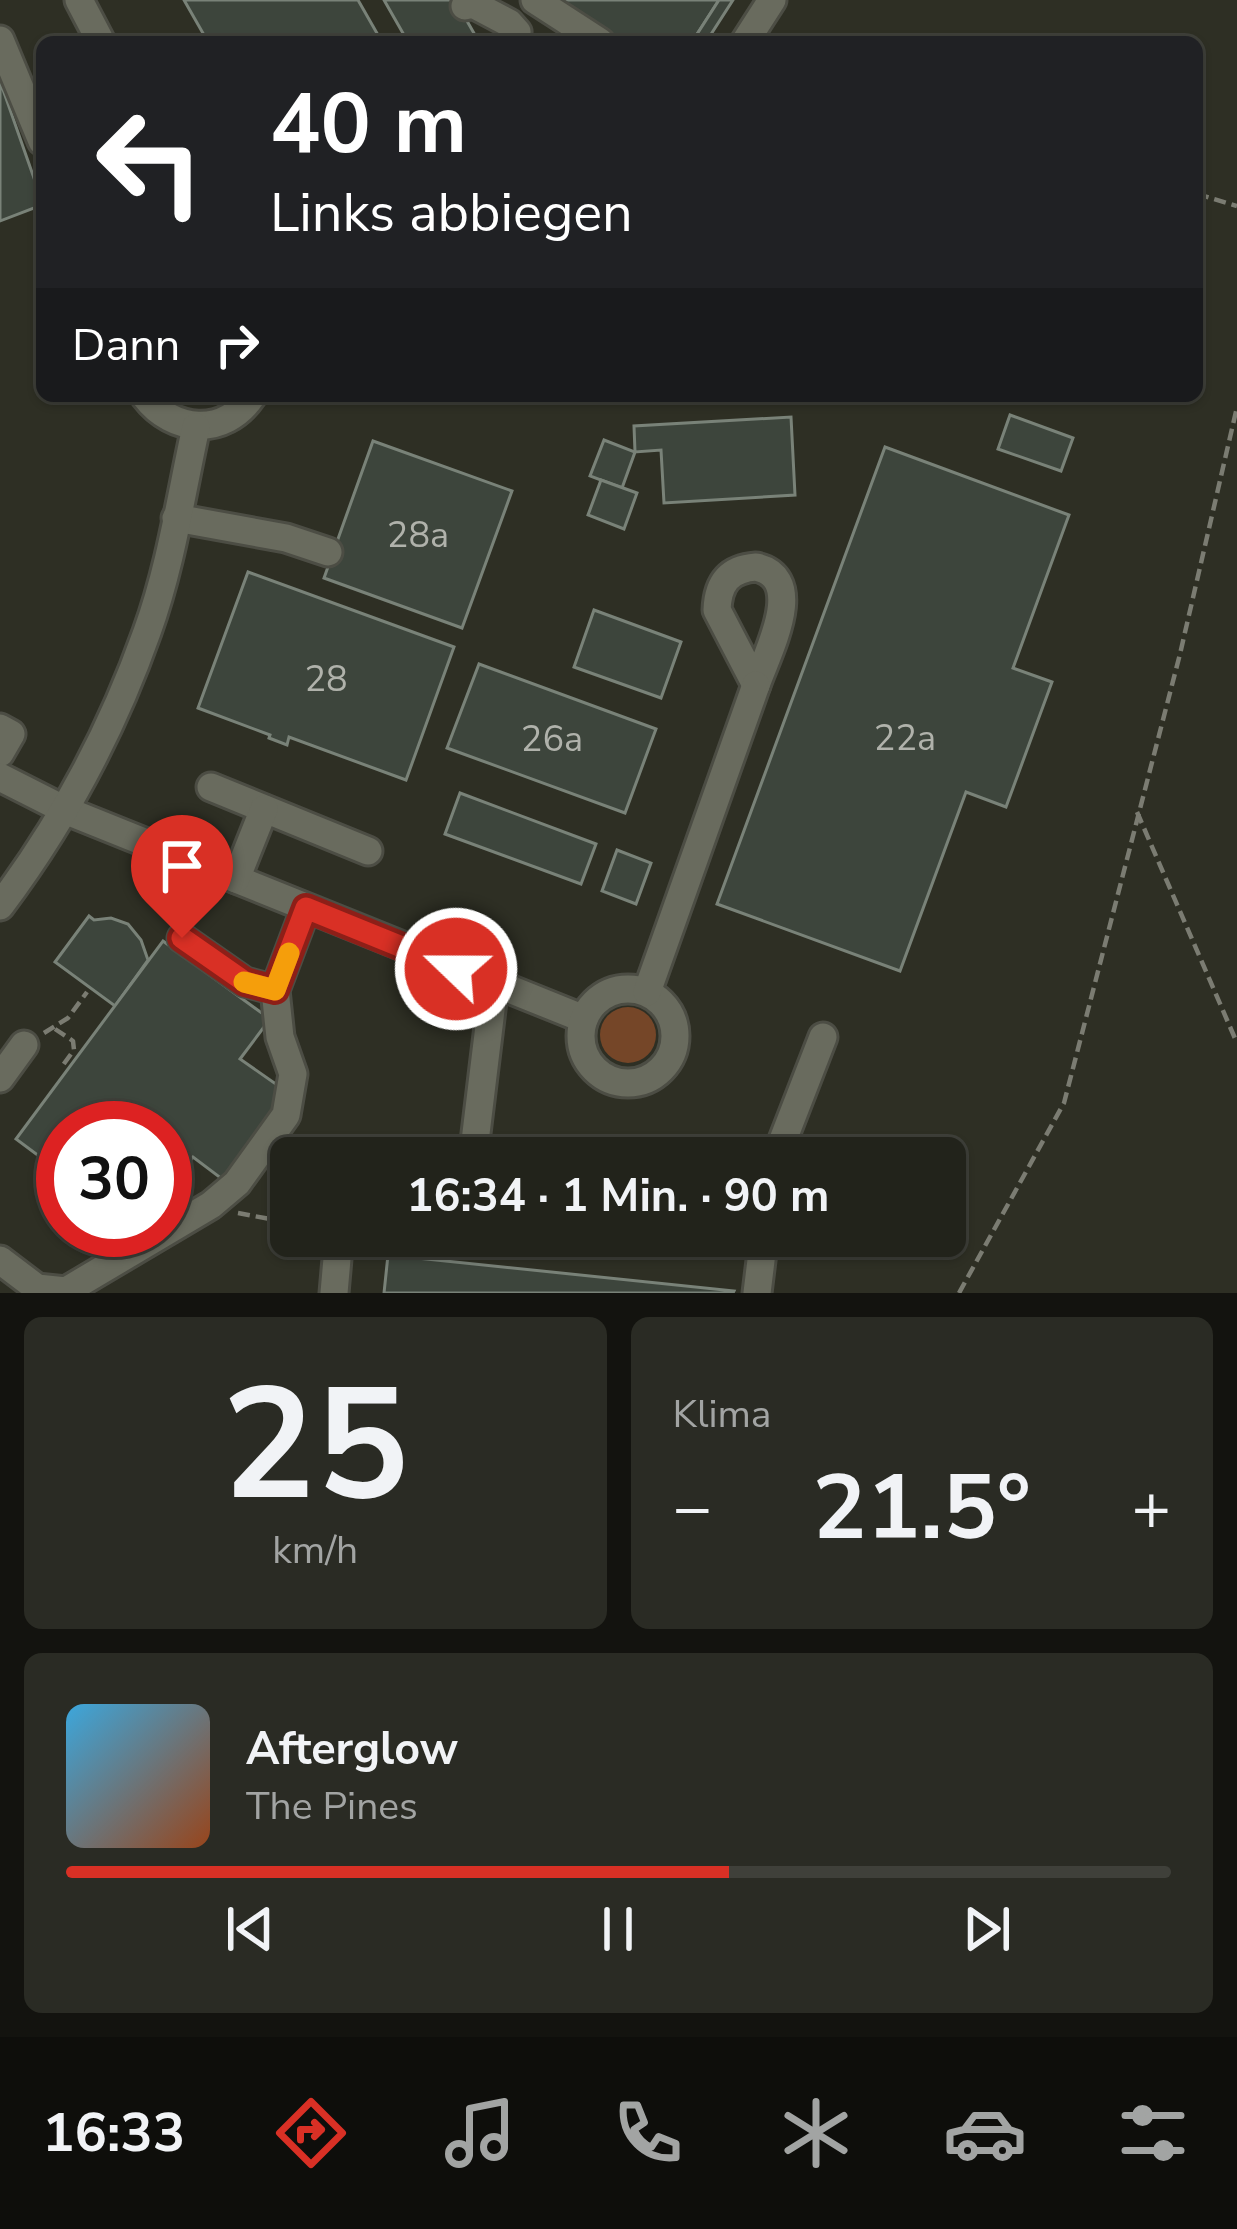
<!DOCTYPE html>
<html lang="de">
<head>
<meta charset="utf-8">
<style>
	:root { --surface:#22231b; --page:#2a2b24; --text:#f1f3f6; --muted:#a2a4a3; --line:#3f403a; --accent:#d93025 }
	body { margin:0; font-family:"Nunito Sans",sans-serif; background:var(--page); color:var(--text); height:100vh; display:flex; flex-direction:column; font-size:45px; white-space:nowrap }
	* { box-sizing:border-box; margin:0 }
	p { font-size:39px; color:var(--muted) }
	.icon { flex:none; width:66px; height:66px; fill:none; stroke:currentColor; stroke-width:2; stroke-linecap:round; stroke-linejoin:round }
	.map { position:relative; height:1293px; overflow:hidden }
	.drawer { display:flex; flex-direction:column; gap:24px; padding:24px; background:#13130f; flex:1 }
	.drawer>* { flex:none }
	.banner { position:absolute; left:36px; top:36px; width:1167px; height:366px; border-radius:18px; box-shadow:0 3px 9px #0004,0 0 0 3px var(--line); background:#202124; color:#fff; overflow:hidden }
	.speed { position:absolute; left:36px; top:1101px; display:flex; gap:24px; font-size:60px; font-weight:700; text-align:center }
	.speed>* { display:grid; place-content:center; width:156px; height:156px; border-radius:50%; background:var(--surface); box-shadow:0 3px 9px #0004,0 0 0 3px var(--line); line-height:1 }
	.speed .limit { border:18px solid #d22; background:#fff; color:#111 }
	.pin { position:absolute; display:grid; place-items:center; width:102px; height:102px; color:#fff; margin:-123px -51px; border-radius:50% 50% 50% 0; rotate:-45deg; box-shadow:0 0 12px #0007 }
	.pin .icon { rotate:45deg }
	.me { position:absolute; width:132px; margin:-66px; rotate:292deg; stroke-linejoin:round; filter:drop-shadow(0 0 9px #0008) }
	.turn { display:flex; align-items:center; gap:42px; height:252px; padding:0 36px; font-size:54px }
	.turn .icon { width:156px; height:156px; stroke-width:2.5 }
	.turn b { display:block; font-size:84px; line-height:102px }
	.then { display:flex; align-items:center; height:114px; padding:0 36px; background:#0003; gap:24px; font-size:45px }
	.big { font-size:90px; font-weight:700; line-height:1.1 }
	.drawer .tile { flex:1; display:flex; flex-direction:column; justify-content:center; gap:18px; min-width:0; padding:0 42px; border-radius:18px; background:var(--page) }
	.drawer .dial { align-items:center; gap:0 }
	.dial b { font-size:156px; line-height:1 }
	.song { display:flex; align-items:center; gap:36px }
	.cover { width:144px; height:144px; border-radius:18px; background:linear-gradient(135deg,hsl(200 70% 55%),hsl(20 70% 35%)) }
	.played { height:12px; border-radius:6px; background:linear-gradient(90deg,var(--accent) 60%,var(--line) 60%) }
	.keys { display:flex; justify-content:space-around; direction:ltr }
	.heat { display:flex; justify-content:space-between; align-items:center; font-size:66px; direction:ltr }
	.drawer .tiles { flex:1; display:grid; gap:24px; grid-template-columns:1fr 1fr }
	.tile:last-child { grid-column:span 2 }
	.trip { position:absolute; left:270px; top:1137px; width:696px; height:120px; border-radius:18px; background:var(--surface); box-shadow:0 3px 9px #0004,0 0 0 3px var(--line); font-weight:700; line-height:120px; text-align:center }
	.dock { display:flex; height:192px; justify-content:space-around; align-items:center; background:#0e0e0b; color:var(--muted) }
	.dock .icon { width:84px; height:84px }
	.dock .current { color:var(--accent) }
	.dock b { font-size:54px; color:var(--text) }
	.map>svg:first-child { display:block }
	.green { fill:#754628 }
	.building { fill:#3d453c; stroke:#798278; stroke-width:3 }
	.lines { fill:none; stroke-linecap:round; stroke-linejoin:round }
	.minor-casing { stroke:#4c4d44; stroke-width:33 }
	.path { stroke:#7b7c72; stroke-width:4.5; stroke-dasharray:12 6; stroke-linecap:butt }
	.minor { stroke:#696b5e; stroke-width:27 }
	.route-casing { stroke:#8d1f18; stroke-width:30 }
	.route { stroke:#d93025; stroke-width:21 }
	.slow { stroke:#f59e0b; stroke-width:21 }
	.labels { text-anchor:middle; stroke-width:12; stroke-linejoin:round; paint-order:stroke }
	.number-label { font-size:36px; fill:#b0b2ab }
</style>
</head>
<body>
<div class="map">
<svg width="1237" height="1293" viewBox="0 0 1237 1293">
	<rect width="100%" height="100%" fill="#2e2f24"/>
	<!-- green -->
	<circle class="green" cx="628" cy="1035" r="28"/>
	<!-- building -->
	<g class="building">
		<polygon points="184,0 358,0 382,42 208,42"/>
		<polygon points="384,0 455,0 479,42 408,42"/>
		<polygon points="550,0 719,0 692,42 614,42"/>
		<polygon points="719,0 733,0 706,42 692,42"/>
		<polygon points="0,81 42,201 42,205 0,221"/>
		<polygon points="1010,415 1073,438 1061,471 998,449"/>
		<polygon points="791,417 795,495 664,503 661,450 635,452 634,426"/>
		<polygon points="604,440 635,452 622,488 590,476"/>
		<polygon points="373,441 512,491 462,628 324,578"/>
		<polygon points="885,447 1069,515 1013,668 1052,682 1006,807 966,792 900,971 717,904"/>
		<polygon points="601,480 637,493 624,529 588,515"/>
		<polygon points="248,572 454,647 406,780 289,737 287,745 269,738 270,735 198,708"/>
		<polygon points="594,610 681,642 661,698 574,667"/>
		<polygon points="479,664 656,729 625,813 447,748"/>
		<polygon points="460,793 596,844 581,884 445,834"/>
		<polygon points="617,850 651,863 636,904 602,891"/>
		<polygon points="89,916 94,920 111,918 128,924 141,940 148,960 115,1006 55,962"/>
		<polygon points="163,941 270,1019 240,1059 283,1089 268,1126 226,1182 193,1157 165,1194 165,1128 63,1128 63,1174 16,1139"/>
		<polygon points="363,1236 435,1236 433,1260 415,1258 416,1251 399,1249 399,1256 388,1255 389,1248 362,1246"/>
		<polygon points="388,1255 734,1291 733,1293 384,1293"/>
	</g>
	<g class="lines">
		<defs>
			<g id="minor">
				<polyline points="79,0 101,42"/>
				<polyline points="535,0 600,42"/>
				<polyline points="465,6 473,4 509,23 517,32 514,42"/>
				<polyline points="0,40 42,141"/>
				<polyline points="745,42 772,0"/>
				<path d="M145 396C173 433 224 437 252 396"/>
				<polyline points="176,518 286,538 328,552"/>
				<path d="M756 567C808 578 767 653 756 685L717 610C718 583 729 569 756 567Z"/>
				<polyline points="0,728 11,734 0,753"/>
				<polyline points="0,777 67,811 584,1019"/>
				<polyline points="211,787 368,851"/>
				<polyline points="236,879 264,809"/>
				<path d="M0 906C63 822 112 731 147 632 171 566 181 495 196 427"/>
				<polyline points="182,938 245,982 275,990"/>
				<circle cx="628" cy="1036" r="47"/>
				<polyline points="647,992 756,685"/>
				<polyline points="0,1078 24,1045"/>
				<polyline points="473,1158 494,985"/>
				<polyline points="776,1158 823,1037"/>
				<polyline points="0,1260 37,1288 66,1291 211,1205 237,1183 286,1115 293,1074 280,1037 275,990 306,908"/>
				<polyline points="334,1293 339,1236"/>
				<polyline points="757,1293 764,1236"/>
			</g>
		</defs>
		<!-- minor casing -->
		<use href="#minor" class="minor-casing"/>
		<!-- path -->
		<g class="path">
			<polyline points="1197,194 1237,206"/>
			<polyline points="1137,812 1237,1043"/>
			<polyline points="55,1029 73,1041 74,1050 63,1065 66,1067"/>
			<polyline points="44,1033 68,1018 87,992"/>
			<polyline points="238,1213 291,1223"/>
			<polyline points="959,1293 1064,1103 1180,654 1237,407"/>
		</g>
		<!-- minor -->
		<use href="#minor" class="minor"/>
	</g>
	<g class="lines">
		<defs>
			<polyline id="route" points="182,938 245,982 275,990 306,908 456,969"/>
		</defs>
		<!-- route casing -->
		<use href="#route" class="route-casing"/>
		<!-- route -->
		<use href="#route" class="route"/>
		<!-- slow -->
		<polyline class="slow" points="244,982 275,990 289,953"/>
	</g>
	<g class="labels">
		<!-- number labels -->
		<g class="number-label">
			<text x="418" y="547">28a</text>
			<text x="326" y="691">28</text>
			<text x="905" y="750">22a</text>
			<text x="552" y="751">26a</text>
		</g>
	</g>
</svg>
<div class="speed"><div class="limit">30</div></div>
<div class="pin" style="left:182px;top:938px;background:#d93025"><svg class="icon" aria-label="arrive" viewBox="0 0 24 24"><path d="M6 21V4h12l-3 4 3 4H6"/></svg></div>
<svg class="me" style="left:456px;top:969px" viewBox="-20 -20 40 40"><circle r="17" fill="#d93025" stroke="#fff" stroke-width="3"/><path d="M0-11L8 9 0 5-8 9z" fill="#fff"/></svg>
<div class="trip">16:34 · 1 Min. · 90 m</div>
<div class="banner">
<div class="turn"><svg class="icon" aria-label="left" viewBox="0 0 24 24"><path d="M17 20v-9H6M10 6l-5 5 5 5"/></svg><div><b>40 m</b>Links abbiegen</div></div>
<div class="then">Dann<svg class="icon" aria-label="right" viewBox="0 0 24 24"><path d="M7 20v-9h11M14 6l5 5-5 5"/></svg></div>
</div>
</div>
<section class="drawer">
<div class="tiles">
<div class="tile dial"><b>25</b><p>km/h</p></div>
<div class="tile"><p>Klima</p>
<div class="heat"><a>−</a><b class="big">21.5°</b><a>+</a></div>
</div>
<div class="tile">
<div class="song"><i class="cover"></i><div><b>Afterglow</b><p>The Pines</p></div></div>
<div class="played"></div>
<div class="keys"><svg class="icon" aria-label="previous" viewBox="0 0 24 24"><path d="M18 5L8 12l10 7zM5 5v14"/></svg><svg class="icon" aria-label="pause" viewBox="0 0 24 24"><path d="M8 5v14M16 5v14"/></svg><svg class="icon" aria-label="next" viewBox="0 0 24 24"><path d="M6 5l10 7-10 7zM19 5v14"/></svg></div>
</div>
</div>
</section>
<nav class="dock">
<b>16:33</b>
<svg class="icon current" aria-label="directions" viewBox="0 0 24 24"><path d="M12 3l9 9-9 9-9-9zM9 14v-3h6M13 9l2 2-2 2"/></svg>
<svg class="icon" aria-label="music" viewBox="0 0 24 24"><path d="M9 18V5l10-2v13"/><circle cx="6" cy="18" r="3"/><circle cx="16" cy="16" r="3"/></svg>
<svg class="icon" aria-label="phone" viewBox="0 0 24 24"><path d="M5 4h4l2 5-3 2q2 4 5 5l2-3 5 2v4C11 20 4 13 5 4z"/></svg>
<svg class="icon" aria-label="climate" viewBox="0 0 24 24"><path d="M12 3v18M4 7l16 10M4 17L20 7"/></svg>
<svg class="icon" aria-label="car" viewBox="0 0 24 24"><path d="M5 17H2v-5l4-1 3-4h7l3 4 3 1v5h-3M9 17h6M6 11h13"/><circle cx="7" cy="17" r="2"/><circle cx="17" cy="17" r="2"/></svg>
<svg class="icon" aria-label="filters" viewBox="0 0 24 24"><path d="M4 7h16M4 17h16"/><circle cx="9" cy="7" r="2"/><circle cx="15" cy="17" r="2"/></svg>
</nav>
</body>
</html>
